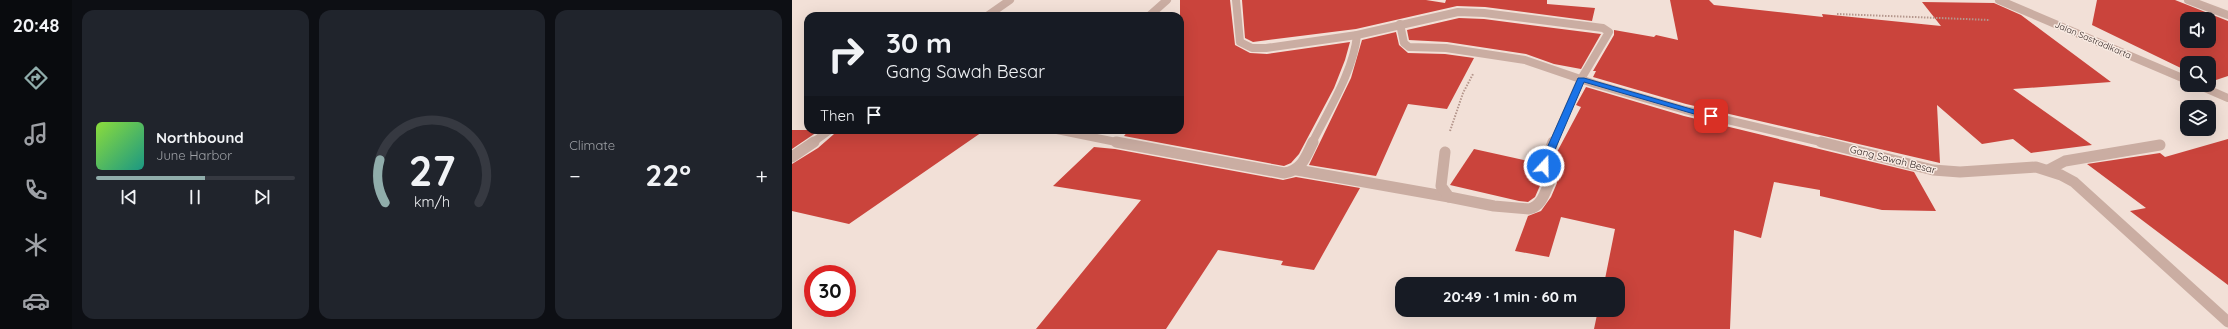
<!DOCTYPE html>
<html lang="en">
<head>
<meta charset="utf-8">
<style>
	:root { --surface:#171b24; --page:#20242c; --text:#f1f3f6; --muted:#9ea1a6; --line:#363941; --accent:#90adab }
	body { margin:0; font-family:Quicksand,sans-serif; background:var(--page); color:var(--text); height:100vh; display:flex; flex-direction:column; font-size:15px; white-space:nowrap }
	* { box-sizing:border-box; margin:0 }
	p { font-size:13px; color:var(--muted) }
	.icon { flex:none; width:22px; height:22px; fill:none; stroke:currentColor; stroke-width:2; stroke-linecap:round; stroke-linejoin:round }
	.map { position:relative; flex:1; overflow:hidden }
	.sheet { display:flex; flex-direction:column; gap:10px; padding:10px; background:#0d0f14; width:720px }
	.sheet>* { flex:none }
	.hud { position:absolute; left:12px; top:12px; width:380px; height:122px; border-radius:12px; box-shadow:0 4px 16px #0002; background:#171b24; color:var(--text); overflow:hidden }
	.controls { position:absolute; left:1388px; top:12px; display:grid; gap:8px }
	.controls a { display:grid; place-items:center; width:36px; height:36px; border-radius:8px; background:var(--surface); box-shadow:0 4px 16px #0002; font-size:20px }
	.speed { position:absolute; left:12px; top:265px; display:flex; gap:8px; font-size:20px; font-weight:700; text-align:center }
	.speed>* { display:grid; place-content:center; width:52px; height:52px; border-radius:50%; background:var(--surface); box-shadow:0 4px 16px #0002; line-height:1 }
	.speed .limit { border:6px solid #d22; background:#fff; color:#111 }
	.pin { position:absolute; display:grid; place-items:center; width:34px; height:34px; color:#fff; margin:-17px; border-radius:8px; box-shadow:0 2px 6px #0006 }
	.me { position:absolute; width:44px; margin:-22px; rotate:21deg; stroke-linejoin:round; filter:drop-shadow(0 0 3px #0008) }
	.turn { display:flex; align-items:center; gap:14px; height:84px; padding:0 16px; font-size:18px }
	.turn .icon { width:52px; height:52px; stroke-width:2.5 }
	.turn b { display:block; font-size:28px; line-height:34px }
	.then { display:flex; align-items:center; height:38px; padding:0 16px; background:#0003; gap:8px; font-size:15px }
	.big { font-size:30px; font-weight:800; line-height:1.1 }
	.sheet .widget { flex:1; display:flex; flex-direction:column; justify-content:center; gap:6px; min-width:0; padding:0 14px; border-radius:12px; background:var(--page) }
	.sheet .dial { align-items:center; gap:0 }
	.dial svg { height:104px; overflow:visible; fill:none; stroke:var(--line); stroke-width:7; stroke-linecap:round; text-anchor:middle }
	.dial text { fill:var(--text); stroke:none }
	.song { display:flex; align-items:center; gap:12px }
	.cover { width:48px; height:48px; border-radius:6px; background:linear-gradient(135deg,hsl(90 70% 55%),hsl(170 70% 35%)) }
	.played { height:4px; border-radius:2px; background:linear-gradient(90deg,var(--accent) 55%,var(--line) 55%) }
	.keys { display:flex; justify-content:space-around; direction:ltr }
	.heat { display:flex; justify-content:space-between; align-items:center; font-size:22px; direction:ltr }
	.sheet .tiles { flex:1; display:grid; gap:10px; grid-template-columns:repeat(3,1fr) }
	.trip { position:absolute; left:603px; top:277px; width:230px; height:40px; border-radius:12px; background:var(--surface); box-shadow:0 4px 16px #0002; font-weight:800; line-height:40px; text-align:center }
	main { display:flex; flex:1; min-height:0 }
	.tab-bar { display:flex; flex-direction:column; width:72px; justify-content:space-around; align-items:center; background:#090b0e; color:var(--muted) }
	.tab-bar .icon { width:28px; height:28px }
	.tab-bar .on { color:var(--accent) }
	.tab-bar b { font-size:18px; color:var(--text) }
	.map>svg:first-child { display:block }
	.building { fill:#ca443c; fill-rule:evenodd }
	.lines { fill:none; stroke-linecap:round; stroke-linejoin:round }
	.path { stroke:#b5978d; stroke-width:2; stroke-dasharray:1.5 1.5; stroke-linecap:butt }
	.service-far1 { stroke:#caada2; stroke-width:8 }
	.service { stroke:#caada2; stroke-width:11 }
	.minor-far1 { stroke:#caada2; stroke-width:8 }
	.minor { stroke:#caada2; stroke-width:11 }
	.tertiary { stroke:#caada2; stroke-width:8 }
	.route { fill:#1a73e8; stroke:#114b97 }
	.labels { text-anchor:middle; stroke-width:3; stroke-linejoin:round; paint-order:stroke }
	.far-street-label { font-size:9px; fill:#342725; stroke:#f9ebe3 }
	.street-label { font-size:10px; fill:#342725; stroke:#f9ebe3 }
</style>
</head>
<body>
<main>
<nav class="tab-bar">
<b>20:48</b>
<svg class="icon on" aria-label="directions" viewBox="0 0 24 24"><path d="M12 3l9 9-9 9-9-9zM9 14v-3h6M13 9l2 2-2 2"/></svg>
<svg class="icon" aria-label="music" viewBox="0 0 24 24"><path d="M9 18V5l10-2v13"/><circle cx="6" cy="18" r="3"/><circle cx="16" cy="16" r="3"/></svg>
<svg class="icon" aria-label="phone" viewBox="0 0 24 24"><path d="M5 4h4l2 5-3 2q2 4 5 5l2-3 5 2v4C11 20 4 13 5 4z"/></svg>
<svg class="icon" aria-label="climate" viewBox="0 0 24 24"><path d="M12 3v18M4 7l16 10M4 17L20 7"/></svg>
<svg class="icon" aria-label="car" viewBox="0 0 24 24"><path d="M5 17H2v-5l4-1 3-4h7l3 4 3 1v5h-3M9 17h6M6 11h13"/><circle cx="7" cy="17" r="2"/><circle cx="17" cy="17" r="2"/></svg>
</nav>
<section class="sheet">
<div class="tiles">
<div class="widget">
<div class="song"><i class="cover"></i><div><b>Northbound</b><p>June Harbor</p></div></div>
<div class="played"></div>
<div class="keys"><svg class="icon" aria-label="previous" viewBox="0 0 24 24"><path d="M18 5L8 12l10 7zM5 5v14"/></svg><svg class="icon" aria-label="pause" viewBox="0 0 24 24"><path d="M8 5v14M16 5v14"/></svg><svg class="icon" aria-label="next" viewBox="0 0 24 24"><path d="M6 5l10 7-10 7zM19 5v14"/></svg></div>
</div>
<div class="widget dial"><svg viewBox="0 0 100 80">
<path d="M14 69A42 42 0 1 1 86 69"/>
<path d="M14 69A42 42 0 0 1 10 36" stroke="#90adab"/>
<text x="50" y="56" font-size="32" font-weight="700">27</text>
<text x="50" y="72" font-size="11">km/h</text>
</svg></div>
<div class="widget"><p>Climate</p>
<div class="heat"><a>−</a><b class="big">22°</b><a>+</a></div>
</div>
</div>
</section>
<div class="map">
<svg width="1436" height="329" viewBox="0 0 1436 329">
	<rect width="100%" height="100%" fill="#f2e0d7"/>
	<!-- building -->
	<g class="building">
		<polygon points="388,0 438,0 443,45 458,53 475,54 558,42 553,60 542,88 507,154 499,163 492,166 332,136 337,130 388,130"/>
		<polygon points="450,0 634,0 653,3 654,0 755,0 755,4 803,8 800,21 693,7 665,6 564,29 461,42 453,38"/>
		<polygon points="878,0 917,0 922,5 1031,17 1030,14 1149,26 1130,2 1202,3 1229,15 1319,82 1221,89 1300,145 1239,153 1221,139 1190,144 1145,105 1148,163 894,104 801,77 804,71 801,71 822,35 822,30 862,37 864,35 886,40"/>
		<path d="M1305 0H1383L1436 21V76L1418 82 1417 63H1395V71L1300 25ZM1395 19H1417V41H1395Z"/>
		<polygon points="667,18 692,19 809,34 789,69 762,64 734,54 655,42 617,40 615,30"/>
		<polygon points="604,32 607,45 616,53 653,54 682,58 655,109 616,104 584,176 517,165 559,78 570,40"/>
		<polygon points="794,87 892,116 1122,172 1144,211 1090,210 1028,196 1028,190 982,182 969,238 942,230 938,329 802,329 806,310 826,310 826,284 812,284 823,229 769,217 757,257 723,251 736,216 749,211 759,197 765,183 760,166 765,152 789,107 784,105"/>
		<polygon points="0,130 28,130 0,149"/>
		<polygon points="44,130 193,130 57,224 0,211 0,164 26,148 42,134"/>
		<polygon points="1436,139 1436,285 1338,211 1354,208 1295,164 1368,153 1373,157"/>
		<polygon points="302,147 323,149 491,180 504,177 568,188 522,270 489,265 491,261 426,250 374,329 244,329 349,200 261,186"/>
		<polygon points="682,149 745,163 750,181 743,197 736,202 727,201 658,185"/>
	</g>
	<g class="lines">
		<!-- path -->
		<g class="path">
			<polyline points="1045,14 1198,20"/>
			<polyline points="658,131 671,93 681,74"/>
		</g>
		<!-- service-far1 -->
		<g class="service-far1">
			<polyline points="357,16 375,0"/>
			<polyline points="265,130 329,143"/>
			<path d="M520 143C536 111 562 70 565 35"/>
		</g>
		<!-- service -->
		<g class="service">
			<path d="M324 142 492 173C510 171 514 156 521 142"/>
			<polyline points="505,170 657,197"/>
			<polyline points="1256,170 1273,161 1368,145"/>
		</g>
		<!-- minor-far1 -->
		<g class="minor-far1">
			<polyline points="444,0 448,42 460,48 474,48 565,35 666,12 692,13 811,28 817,32 789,79 761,143"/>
			<polyline points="1396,0 1436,15"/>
			<polyline points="195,16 218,0"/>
			<polyline points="608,24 612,43 617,47 654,48 733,60 803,84 893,110 1033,143"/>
			<polyline points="20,143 38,130"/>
		</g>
		<!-- minor -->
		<g class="minor">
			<polyline points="1029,142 1141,170 1168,172 1244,167 1269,175 1282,182 1436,322"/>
			<path d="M653 152 649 186 657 197 702 206 737 209C750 206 753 192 758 181L752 166 761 142"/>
			<polyline points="0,157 22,142"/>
		</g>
		<!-- tertiary -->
		<g class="tertiary">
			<polyline points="1207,0 1395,80"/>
			<polyline points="1406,85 1436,98"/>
		</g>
	</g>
	<!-- route -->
	<polygon class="route" points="786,78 792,78 923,116 916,118 792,82 756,166 755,168 748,168 747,166"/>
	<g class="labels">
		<!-- far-street labels -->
		<g class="far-street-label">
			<text transform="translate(1301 40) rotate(23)" y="3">Jalan Sastradikarta</text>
		</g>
		<!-- street labels -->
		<g class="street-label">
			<text transform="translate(1101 159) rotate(14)" y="4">Gang Sawah Besar</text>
		</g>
	</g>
</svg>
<div class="controls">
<a><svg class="icon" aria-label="sound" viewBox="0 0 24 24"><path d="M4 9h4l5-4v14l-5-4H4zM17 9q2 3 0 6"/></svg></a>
<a><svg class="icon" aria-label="search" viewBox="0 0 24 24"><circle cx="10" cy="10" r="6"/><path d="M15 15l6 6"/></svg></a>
<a><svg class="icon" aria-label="layers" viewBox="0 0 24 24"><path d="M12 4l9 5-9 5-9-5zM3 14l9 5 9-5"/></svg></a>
</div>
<div class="speed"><div class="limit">30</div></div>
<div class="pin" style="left:919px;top:116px;background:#d93025"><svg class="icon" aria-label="arrive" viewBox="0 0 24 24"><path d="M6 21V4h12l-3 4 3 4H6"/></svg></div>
<svg class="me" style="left:752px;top:166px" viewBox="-20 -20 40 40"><circle r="17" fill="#1a73e8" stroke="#fff" stroke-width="3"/><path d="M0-11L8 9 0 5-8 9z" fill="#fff"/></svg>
<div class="trip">20:49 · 1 min · 60 m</div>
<div class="hud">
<div class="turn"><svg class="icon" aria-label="right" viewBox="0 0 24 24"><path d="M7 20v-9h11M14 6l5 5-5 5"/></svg><div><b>30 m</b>Gang Sawah Besar</div></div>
<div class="then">Then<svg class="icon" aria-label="arrive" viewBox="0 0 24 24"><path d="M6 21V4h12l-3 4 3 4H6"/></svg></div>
</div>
</div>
</main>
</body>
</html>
